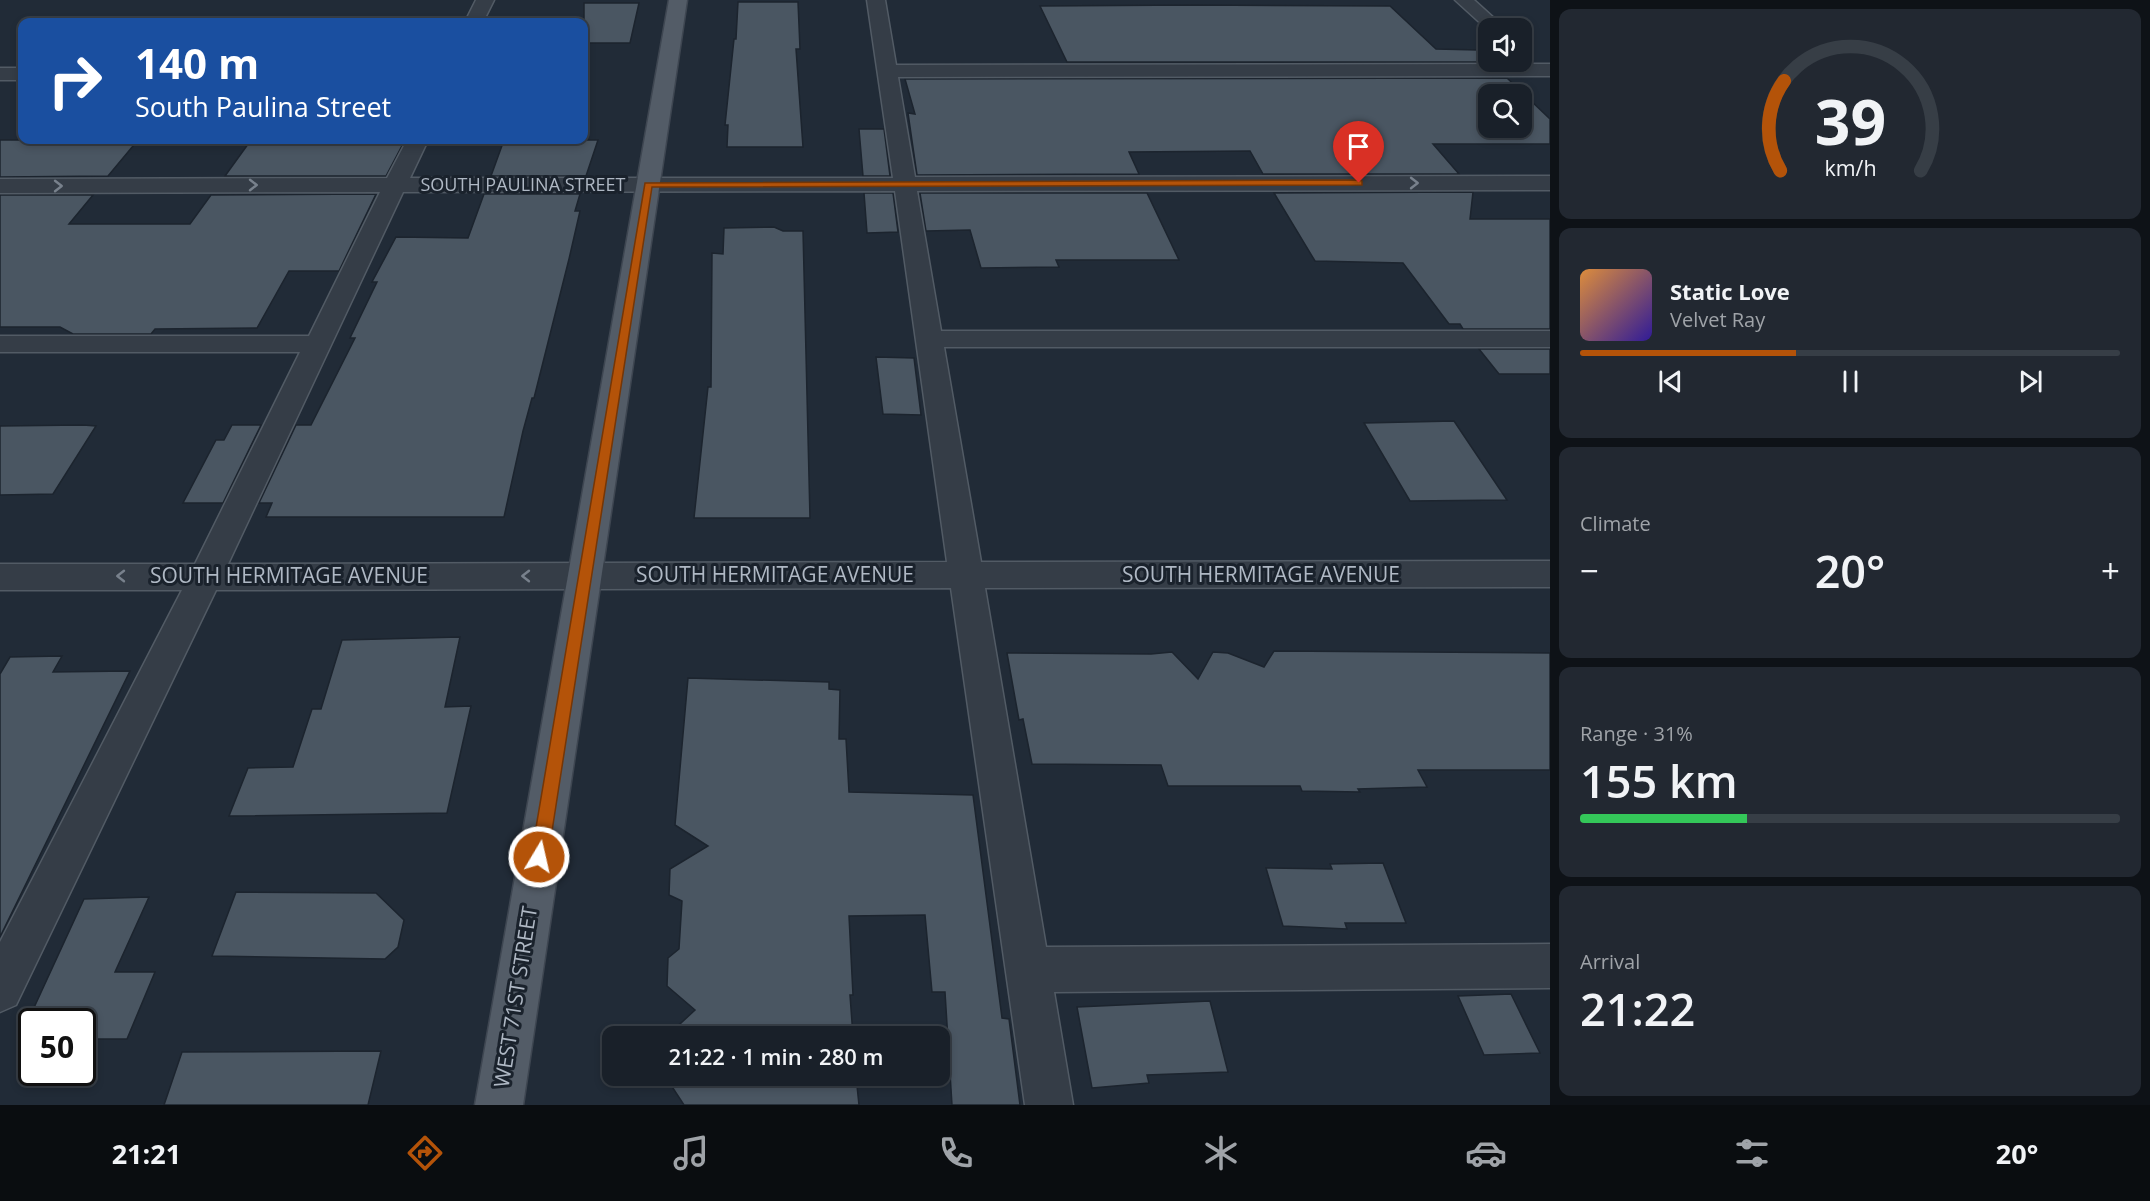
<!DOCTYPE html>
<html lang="en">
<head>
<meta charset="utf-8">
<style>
	:root { --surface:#192029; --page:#222831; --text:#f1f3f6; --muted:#9fa3a8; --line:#373e46; --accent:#b45309 }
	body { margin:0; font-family:"Open Sans",sans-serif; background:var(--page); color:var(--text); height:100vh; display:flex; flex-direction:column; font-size:22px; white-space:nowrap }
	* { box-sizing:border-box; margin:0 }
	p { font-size:20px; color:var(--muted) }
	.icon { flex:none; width:33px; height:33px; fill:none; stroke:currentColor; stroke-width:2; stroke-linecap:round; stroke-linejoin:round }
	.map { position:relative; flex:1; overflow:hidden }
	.side { display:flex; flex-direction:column; gap:9px; padding:9px; background:#0e1217; width:600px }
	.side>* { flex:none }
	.guide { position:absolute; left:18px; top:18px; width:570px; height:126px; border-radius:12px; box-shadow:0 3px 9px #0003,0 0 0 2px var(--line); background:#1a4fa0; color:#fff; overflow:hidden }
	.tools { position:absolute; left:1478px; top:18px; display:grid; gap:12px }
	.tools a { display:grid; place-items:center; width:54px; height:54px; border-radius:12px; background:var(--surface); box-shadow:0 3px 9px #0003,0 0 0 2px var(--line); font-size:30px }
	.speed { position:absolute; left:18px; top:1008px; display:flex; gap:12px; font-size:30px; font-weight:700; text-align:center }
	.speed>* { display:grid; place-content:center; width:78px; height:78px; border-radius:50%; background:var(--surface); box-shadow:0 3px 9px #0003,0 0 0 2px var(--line); line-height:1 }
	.speed .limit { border:3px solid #111; border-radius:9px; background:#fff; color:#111 }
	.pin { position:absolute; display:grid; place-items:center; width:51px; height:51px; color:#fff; margin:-62px -26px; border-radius:50% 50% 50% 0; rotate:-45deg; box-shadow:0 0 6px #0007 }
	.pin .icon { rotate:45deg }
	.me { position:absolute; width:66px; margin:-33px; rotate:9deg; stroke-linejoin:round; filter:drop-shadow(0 0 4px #0008) }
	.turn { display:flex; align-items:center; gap:21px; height:126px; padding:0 18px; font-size:27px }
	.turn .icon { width:78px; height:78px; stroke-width:2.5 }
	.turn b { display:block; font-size:42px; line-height:51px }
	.big { font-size:45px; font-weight:600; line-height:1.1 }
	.side .widget { flex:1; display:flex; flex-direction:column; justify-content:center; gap:9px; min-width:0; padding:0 21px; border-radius:12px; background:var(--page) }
	.side .dial { align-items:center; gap:0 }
	.dial svg { height:156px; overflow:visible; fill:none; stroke:var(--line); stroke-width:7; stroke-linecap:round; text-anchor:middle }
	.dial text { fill:var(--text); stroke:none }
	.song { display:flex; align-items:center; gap:18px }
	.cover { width:72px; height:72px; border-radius:9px; background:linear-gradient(135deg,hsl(30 70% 55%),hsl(250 70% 35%)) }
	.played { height:6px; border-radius:3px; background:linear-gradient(90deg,var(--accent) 40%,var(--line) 40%) }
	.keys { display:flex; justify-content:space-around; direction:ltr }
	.heat { display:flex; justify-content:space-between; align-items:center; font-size:33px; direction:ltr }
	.charge { height:9px; border-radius:4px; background:linear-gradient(90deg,#34c759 31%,var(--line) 0) }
	.trip { position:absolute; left:602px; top:1026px; width:348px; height:60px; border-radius:12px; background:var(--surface); box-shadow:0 3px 9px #0003,0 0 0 2px var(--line); font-weight:600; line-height:60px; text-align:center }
	.dock { display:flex; height:96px; justify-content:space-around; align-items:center; background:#0a0d10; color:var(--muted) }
	.dock .icon { width:42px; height:42px }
	.dock .current { color:var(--accent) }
	.dock b { font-size:27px; color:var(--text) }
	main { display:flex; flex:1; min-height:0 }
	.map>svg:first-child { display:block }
	.building { fill:#4a5662; stroke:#1c242e; stroke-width:1.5; fill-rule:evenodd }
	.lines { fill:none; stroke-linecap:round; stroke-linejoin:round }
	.minor-casing { stroke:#525b65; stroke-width:3 }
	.major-casing { stroke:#3e4651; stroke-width:3 }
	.minor { fill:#353d47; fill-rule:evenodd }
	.major { fill:#535c67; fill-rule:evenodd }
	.oneway { stroke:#78818c }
	.route { fill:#b45309; stroke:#753606; stroke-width:1.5 }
	.labels { text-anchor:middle; stroke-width:6; stroke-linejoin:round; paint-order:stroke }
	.far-street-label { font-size:18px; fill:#afb8c4; stroke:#1a222c }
	.street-label { font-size:21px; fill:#afb8c4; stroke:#1a222c }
</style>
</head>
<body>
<main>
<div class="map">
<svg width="1550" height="1105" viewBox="0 0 1550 1105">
	<rect width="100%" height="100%" fill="#212b37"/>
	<!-- building -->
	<g class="building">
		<polygon points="738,2 798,2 800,49 796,49 803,147 727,147 728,125 725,125 734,39 736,39"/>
		<polygon points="584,3 639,3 630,43 584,43"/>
		<polygon points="1195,5 1390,6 1436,49 1478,50 1490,62 1067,62 1040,6"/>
		<path d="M1507 78 1550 119V144H1433L1459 174H1263L1250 151 1129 152 1139 174 917 175 908 113 915 114 905 79ZM1488 94H1521V128H1488Z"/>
		<polygon points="859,129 884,129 890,176 863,176"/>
		<polygon points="0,140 138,140 108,176 0,177"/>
		<polygon points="251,140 405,140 386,176 225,176"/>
		<polygon points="504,140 598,140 586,176 491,176"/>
		<polygon points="1473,192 1470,219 1550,219 1550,329 1463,329 1460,324 1449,324 1403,263 1315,261 1274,193"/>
		<polygon points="864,193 893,193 898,232 867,233"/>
		<polygon points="920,193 1147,193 1179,260 1056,260 1059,267 981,268 970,230 926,231"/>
		<polygon points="376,194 339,271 289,271 257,328 155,329 151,334 73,334 60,327 0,327 0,195 93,195 69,224 190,224 211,195"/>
		<polygon points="484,194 580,194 575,211 580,211 569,259 534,398 532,398 523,431 504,517 266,517 272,503 259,503 296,425 311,425 355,338 350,338 377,282 372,282 396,237 468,238"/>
		<polygon points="774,227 783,231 803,231 810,518 694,518 708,387 711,387 712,253 723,254 724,228"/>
		<polygon points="1479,349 1550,349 1550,374 1499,374"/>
		<polygon points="876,357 914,358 921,415 883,414"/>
		<polygon points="1454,421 1507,500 1410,501 1364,423"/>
		<polygon points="232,425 261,425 223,503 183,503 216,440 224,440"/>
		<polygon points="0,426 83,425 96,426 53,494 0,495"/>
		<polygon points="460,637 445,707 471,706 447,813 229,816 248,768 293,767 312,709 321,709 342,640"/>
		<polygon points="1274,651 1550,653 1550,770 1418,770 1427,787 1358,789 1360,792 1302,791 1300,786 1168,786 1161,765 1032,764 1023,719 1019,720 1007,653 1151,654 1172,652 1198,679 1213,652 1228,653 1264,667"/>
		<polygon points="62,656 53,672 130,671 0,937 0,674 10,657"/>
		<polygon points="688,678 829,682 829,689 840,690 839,739 846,739 849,792 973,795 1002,1018 1009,1019 1020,1105 952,1105 945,992 932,992 925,915 849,916 853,995 850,995 853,1036 667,1036 695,1010 667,986 668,958 679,949 682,901 669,895 670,869 708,846 675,825"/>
		<polygon points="1383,863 1406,923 1345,923 1347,929 1283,926 1266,868 1332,869 1330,864"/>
		<polygon points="236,892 376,893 404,920 398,947 385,959 212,956"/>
		<polygon points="149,897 115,972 155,972 127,1039 82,1039 82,1022 32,1022 32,1038 20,1038 84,899"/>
		<polygon points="1511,994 1540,1053 1484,1055 1458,996"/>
		<polygon points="1210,1001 1228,1072 1147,1075 1149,1083 1092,1088 1077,1007"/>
		<polygon points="381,1051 368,1105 164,1105 182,1052"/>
		<polygon points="665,1076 856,1076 859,1105 684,1105"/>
	</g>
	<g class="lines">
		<defs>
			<g id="minor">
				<polygon points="476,0 494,0 483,22 465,22"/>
				<path d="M867 0H885L896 65 1550 64V76L898 77 915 177 1550 176V190L917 191 941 331H1550V347H944L981 562 1550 561V587L985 588 1046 947 1550 944V988L1054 992 1073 1105H1025L951 588 216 590 16 1005 0 1012V942L182 590H0V564H195L300 352H0V336H309L380 192 0 193V179L387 178 407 140H428L410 178H893ZM895 191 947 562 228 564 403 192Z"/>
				<polygon points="1455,0 1474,0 1505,28 1488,28 1488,30"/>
				<rect x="0" y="68" width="22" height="12"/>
			</g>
			<polygon id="major" points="669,0 687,0 523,1105 475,1105"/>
		</defs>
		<!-- minor casing -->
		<use href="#minor" class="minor-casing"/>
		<!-- major casing -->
		<use href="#major" class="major-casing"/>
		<!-- minor -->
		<use href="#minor" class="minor"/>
		<!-- major -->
		<use href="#major" class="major"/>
	</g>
	<!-- one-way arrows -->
	<defs><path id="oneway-chevron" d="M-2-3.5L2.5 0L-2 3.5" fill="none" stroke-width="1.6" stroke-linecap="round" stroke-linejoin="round" transform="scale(1.5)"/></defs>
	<g class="oneway">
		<use href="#oneway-chevron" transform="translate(1414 183)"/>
		<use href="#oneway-chevron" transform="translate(253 185)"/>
		<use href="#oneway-chevron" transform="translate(58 186)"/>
		<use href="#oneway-chevron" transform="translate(121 576) rotate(180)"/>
		<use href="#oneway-chevron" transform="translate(526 576) rotate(180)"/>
	</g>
	<!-- route -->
	<polygon class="route" points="1359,180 1362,181 1362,185 652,187 548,857 545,862 539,865 533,862 531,857 645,183"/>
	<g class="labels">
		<!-- far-street labels -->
		<g class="far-street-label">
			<text x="523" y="191">SOUTH PAULINA STREET</text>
		</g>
		<!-- street labels -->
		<g class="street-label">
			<text x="775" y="582">SOUTH HERMITAGE AVENUE</text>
			<text x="1261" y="582">SOUTH HERMITAGE AVENUE</text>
			<text x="289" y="583">SOUTH HERMITAGE AVENUE</text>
			<text transform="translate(516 997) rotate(-81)" y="7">WEST 71ST STREET</text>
		</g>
	</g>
</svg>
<div class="tools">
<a><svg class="icon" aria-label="sound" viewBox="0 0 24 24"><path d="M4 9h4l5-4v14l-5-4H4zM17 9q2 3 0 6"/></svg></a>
<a><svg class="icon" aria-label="search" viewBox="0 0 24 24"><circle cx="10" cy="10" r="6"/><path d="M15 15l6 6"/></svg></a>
</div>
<div class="speed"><div class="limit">50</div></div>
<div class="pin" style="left:1359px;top:183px;background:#d93025"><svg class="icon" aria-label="arrive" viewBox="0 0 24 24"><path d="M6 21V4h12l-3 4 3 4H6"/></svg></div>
<svg class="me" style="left:539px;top:857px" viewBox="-20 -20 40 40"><circle r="17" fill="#b45309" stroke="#fff" stroke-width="3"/><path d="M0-11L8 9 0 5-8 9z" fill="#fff"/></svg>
<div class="trip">21:22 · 1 min · 280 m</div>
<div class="guide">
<div class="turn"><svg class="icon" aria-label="right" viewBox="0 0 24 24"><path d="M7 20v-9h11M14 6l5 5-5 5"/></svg><div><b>140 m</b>South Paulina Street</div></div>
</div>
</div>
<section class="side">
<div class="widget dial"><svg viewBox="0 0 100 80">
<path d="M14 69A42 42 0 1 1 86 69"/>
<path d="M14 69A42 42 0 0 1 16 23" stroke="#b45309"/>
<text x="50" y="56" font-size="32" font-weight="700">39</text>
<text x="50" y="72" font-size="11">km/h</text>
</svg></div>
<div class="widget">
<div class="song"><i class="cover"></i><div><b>Static Love</b><p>Velvet Ray</p></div></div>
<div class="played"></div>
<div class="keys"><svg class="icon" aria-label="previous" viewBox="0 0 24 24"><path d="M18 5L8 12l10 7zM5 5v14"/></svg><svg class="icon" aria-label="pause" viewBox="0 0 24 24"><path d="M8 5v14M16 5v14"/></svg><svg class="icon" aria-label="next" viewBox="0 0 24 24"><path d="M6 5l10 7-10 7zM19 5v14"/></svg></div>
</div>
<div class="widget"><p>Climate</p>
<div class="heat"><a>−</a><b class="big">20°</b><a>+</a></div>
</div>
<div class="widget"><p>Range · 31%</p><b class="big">155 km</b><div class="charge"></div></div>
<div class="widget"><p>Arrival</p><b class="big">21:22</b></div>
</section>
</main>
<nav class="dock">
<b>21:21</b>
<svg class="icon current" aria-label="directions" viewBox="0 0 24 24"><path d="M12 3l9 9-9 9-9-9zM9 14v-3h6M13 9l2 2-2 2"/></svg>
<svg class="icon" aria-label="music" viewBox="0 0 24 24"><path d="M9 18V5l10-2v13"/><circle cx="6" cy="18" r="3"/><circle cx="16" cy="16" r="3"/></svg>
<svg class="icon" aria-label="phone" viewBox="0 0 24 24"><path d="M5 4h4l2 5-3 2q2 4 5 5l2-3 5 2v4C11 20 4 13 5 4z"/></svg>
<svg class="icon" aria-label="climate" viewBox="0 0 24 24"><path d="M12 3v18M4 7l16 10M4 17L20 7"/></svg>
<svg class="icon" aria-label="car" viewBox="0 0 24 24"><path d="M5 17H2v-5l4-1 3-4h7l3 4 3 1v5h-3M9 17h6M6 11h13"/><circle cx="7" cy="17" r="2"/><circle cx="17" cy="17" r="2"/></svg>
<svg class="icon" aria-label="filters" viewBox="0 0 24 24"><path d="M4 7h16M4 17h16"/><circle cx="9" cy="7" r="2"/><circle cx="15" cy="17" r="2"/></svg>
<b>20°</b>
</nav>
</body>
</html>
